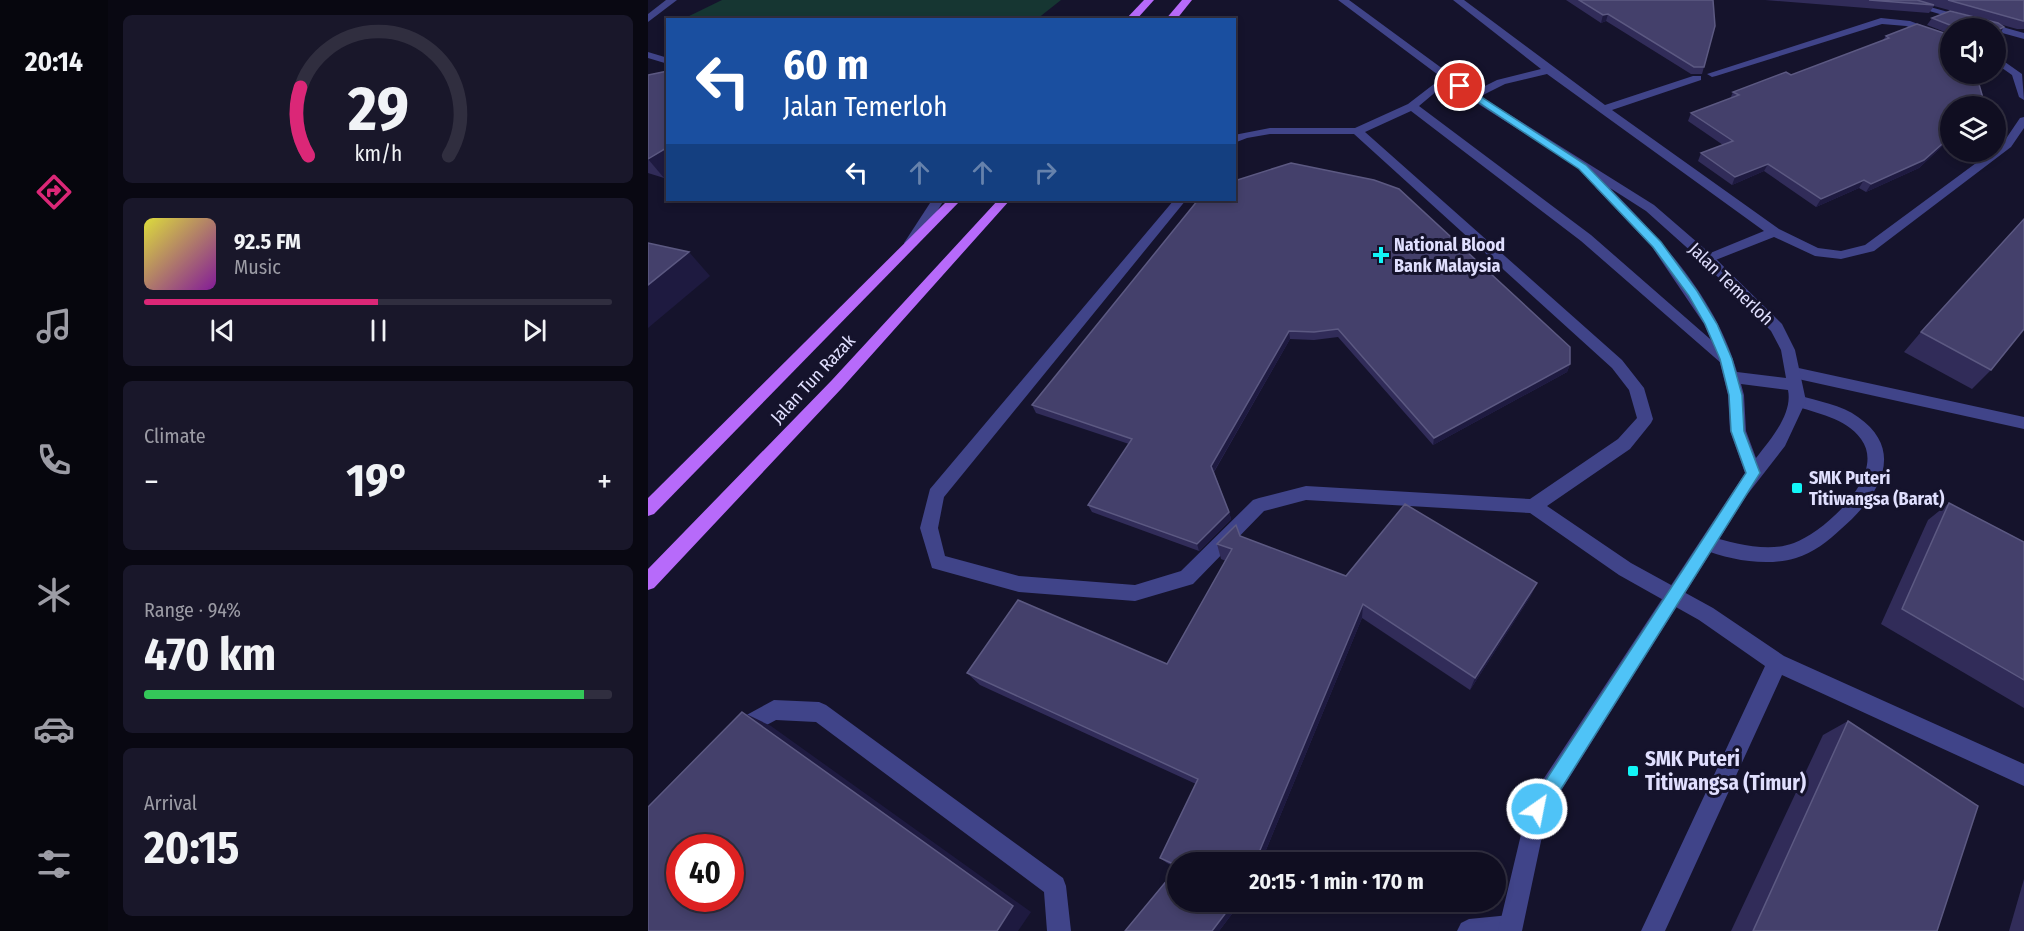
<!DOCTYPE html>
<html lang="en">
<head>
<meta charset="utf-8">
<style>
	:root { --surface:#100e21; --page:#19172a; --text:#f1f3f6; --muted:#9c9ca5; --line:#302e3f; --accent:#db2777 }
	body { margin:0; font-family:"Fira Sans Condensed",sans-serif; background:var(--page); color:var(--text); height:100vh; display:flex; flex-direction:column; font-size:22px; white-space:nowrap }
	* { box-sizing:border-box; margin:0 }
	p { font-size:20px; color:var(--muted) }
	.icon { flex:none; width:33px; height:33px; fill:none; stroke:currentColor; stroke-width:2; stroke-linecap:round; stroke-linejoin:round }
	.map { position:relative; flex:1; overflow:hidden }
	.details { display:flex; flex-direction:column; gap:15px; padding:15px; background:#090812; width:540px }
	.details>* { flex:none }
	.guide { position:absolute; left:18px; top:18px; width:570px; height:183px; border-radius:0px; box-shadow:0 3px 9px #0003,0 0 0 2px var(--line); background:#1a4fa0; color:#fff; overflow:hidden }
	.tools { position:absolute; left:1292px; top:18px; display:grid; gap:12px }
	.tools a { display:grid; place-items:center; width:66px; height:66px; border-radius:50%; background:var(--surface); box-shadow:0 3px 9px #0003,0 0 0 2px var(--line); font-size:30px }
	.speed { position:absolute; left:18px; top:834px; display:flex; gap:12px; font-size:30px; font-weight:700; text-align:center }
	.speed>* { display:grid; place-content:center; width:78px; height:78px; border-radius:50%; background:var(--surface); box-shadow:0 3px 9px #0003,0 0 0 2px var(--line); line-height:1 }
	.speed .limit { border:9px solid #d22; background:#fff; color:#111 }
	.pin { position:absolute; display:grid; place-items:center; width:51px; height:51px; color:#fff; margin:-26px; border:3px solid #fff; border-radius:50%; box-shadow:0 2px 6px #0007 }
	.me { position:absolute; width:66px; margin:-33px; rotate:33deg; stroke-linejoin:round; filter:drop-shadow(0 0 4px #0008) }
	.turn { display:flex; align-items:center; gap:21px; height:126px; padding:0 18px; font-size:27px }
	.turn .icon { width:78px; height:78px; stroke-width:2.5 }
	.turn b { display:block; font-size:42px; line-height:51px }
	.lanes { display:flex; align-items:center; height:57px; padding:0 18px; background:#0003; justify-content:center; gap:30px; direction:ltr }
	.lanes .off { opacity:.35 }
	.big { font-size:45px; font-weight:700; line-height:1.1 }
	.details .card { flex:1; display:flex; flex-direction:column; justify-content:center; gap:9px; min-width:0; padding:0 21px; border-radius:9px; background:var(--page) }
	.details .dial { align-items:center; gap:0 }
	.dial svg { height:156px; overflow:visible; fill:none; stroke:var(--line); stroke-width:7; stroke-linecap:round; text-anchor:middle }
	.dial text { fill:var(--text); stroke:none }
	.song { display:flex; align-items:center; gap:18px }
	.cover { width:72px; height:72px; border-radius:9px; background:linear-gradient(135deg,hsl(60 70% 55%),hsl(290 70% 35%)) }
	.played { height:6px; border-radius:3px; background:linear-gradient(90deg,var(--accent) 50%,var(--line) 50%) }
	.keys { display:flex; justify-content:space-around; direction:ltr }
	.heat { display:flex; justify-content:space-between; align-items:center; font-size:33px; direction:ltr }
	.charge { height:9px; border-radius:4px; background:linear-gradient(90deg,#34c759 94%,var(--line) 0) }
	.trip { position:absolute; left:519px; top:852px; width:339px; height:60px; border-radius:30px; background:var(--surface); box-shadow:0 3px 9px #0003,0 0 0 2px var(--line); font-weight:700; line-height:60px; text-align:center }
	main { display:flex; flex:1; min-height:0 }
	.menu { display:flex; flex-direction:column; width:108px; justify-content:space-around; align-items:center; background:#06060d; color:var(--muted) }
	.menu .icon { width:42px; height:42px }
	.menu .on { color:var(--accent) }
	.menu b { font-size:27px; color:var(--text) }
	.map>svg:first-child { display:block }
	.green { fill:#163632 }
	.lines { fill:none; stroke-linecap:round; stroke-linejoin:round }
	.service { fill:#404489; fill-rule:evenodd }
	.minor { fill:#404489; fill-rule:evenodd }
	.tertiary { fill:#404489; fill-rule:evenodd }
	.primary { fill:#b76afa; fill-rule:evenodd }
	.wall { fill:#312c59 }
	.shaded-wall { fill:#1e1a40 }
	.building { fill:#44406b; stroke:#5c5982; stroke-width:1.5; fill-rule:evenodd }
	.route { fill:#4fc3f7; stroke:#337fa1; stroke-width:1.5 }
	.poi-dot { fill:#12f5f7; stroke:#15132c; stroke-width:2 }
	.labels { text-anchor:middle; stroke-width:6; stroke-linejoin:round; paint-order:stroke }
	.poi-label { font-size:18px; font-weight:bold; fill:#e0dffe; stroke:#15132c; text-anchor:start }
	.street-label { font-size:18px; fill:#e0dffe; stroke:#15132c }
	.near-poi-label { font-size:21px; font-weight:bold; fill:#e0dffe; stroke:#15132c; text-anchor:start }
</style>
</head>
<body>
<main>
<nav class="menu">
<b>20:14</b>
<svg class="icon on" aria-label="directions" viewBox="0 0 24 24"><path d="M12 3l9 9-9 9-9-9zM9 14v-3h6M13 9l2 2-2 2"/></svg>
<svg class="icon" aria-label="music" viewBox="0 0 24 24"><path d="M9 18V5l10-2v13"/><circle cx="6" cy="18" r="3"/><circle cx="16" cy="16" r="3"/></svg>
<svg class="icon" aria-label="phone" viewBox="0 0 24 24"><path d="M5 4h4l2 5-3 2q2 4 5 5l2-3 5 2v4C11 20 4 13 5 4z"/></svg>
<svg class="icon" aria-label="climate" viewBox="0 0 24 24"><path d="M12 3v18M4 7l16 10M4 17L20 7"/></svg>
<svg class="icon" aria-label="car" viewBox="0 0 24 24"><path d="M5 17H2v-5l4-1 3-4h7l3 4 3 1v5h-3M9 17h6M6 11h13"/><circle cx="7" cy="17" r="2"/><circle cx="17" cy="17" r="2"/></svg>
<svg class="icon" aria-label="filters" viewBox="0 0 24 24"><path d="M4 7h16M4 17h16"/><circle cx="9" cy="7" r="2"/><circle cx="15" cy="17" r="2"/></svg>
</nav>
<section class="details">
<div class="card dial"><svg viewBox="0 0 100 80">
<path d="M14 69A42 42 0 1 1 86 69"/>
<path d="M14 69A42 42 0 0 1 10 34" stroke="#db2777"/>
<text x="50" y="56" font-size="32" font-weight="700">29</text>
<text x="50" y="72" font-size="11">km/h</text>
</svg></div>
<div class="card">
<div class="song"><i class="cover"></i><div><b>92.5 FM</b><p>Music</p></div></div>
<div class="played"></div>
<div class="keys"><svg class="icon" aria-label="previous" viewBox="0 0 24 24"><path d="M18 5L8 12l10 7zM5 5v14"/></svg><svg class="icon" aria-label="pause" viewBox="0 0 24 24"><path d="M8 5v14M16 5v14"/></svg><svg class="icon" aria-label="next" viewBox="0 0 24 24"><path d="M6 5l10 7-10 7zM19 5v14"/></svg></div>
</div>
<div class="card"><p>Climate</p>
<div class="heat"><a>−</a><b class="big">19°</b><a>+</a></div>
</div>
<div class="card"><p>Range · 94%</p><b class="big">470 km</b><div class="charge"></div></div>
<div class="card"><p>Arrival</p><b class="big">20:15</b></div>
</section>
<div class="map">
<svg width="1376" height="931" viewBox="0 0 1376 931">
	<rect width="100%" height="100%" fill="#15132c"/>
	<!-- green -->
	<polygon class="green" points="74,0 413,0 389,19 35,19"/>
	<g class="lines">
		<!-- service -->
		<g class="service">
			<polygon points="805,0 816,0 957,105 1045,76 1053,76 1053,80 964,110 1131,229 1170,248 1193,251 1217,245 1343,152 1347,152 1347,148 1355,143 1372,118 1376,117 1376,128 1363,147 1226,251 1193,259 1167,256 1126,237 1060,263 1053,259 1055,256 1116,231 899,74 857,84 829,98 821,98 821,94 849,80 893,69"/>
			<polygon points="1264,2 1376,33 1376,39 1347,31 1347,28 1340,28 1264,6"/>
			<polygon points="1233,18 1262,21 1302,36 1302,42 1258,26 1234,24 1068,76 1064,77 1059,74"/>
			<polygon points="1347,55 1374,74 1376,100 1371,97 1364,75 1347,63"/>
			<polygon points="799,74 804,77 803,79 771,106 943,235 1085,359 1083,363 1073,363 933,241 763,111 717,132 974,360 996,388 1005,419 1003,423 982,449 899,506 983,563 1065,608 1136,656 1376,764 1376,786 1134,675 1017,931 993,931 1117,666 1051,620 971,575 882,513 658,500 616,511 545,584 487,601 371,592 284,568 272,528 282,489 526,200 538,200 296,497 290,528 297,556 371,576 487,585 533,571 605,500 611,498 658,486 882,499 970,439 989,418 981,390 964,368 706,134 622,134 599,138 586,143 586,135 622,128 707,128 760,104"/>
			<polygon points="1146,367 1376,417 1376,429 1141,377 1138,373 1141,369"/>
			<path d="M1150 395C1169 401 1194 405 1210 417 1260 452 1229 498 1193 529 1180 541 1165 553 1148 558 1118 567 1082 560 1054 549L1051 544 1054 539 1060 536C1086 543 1119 553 1146 543 1176 532 1240 475 1213 439 1197 417 1169 414 1145 405L1142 401 1145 397Z"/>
			<polygon points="126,700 171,702 178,705 415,878 418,886 423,931 399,931 396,892 168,722 128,720 89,741 82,738 79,731 82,724"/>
		</g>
		<!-- minor -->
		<g class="minor">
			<polygon points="18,0 29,0 0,22 0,14"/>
			<polygon points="862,915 870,919 874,927 872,931 809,931 813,923 821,919"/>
		</g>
		<!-- tertiary -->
		<g class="tertiary">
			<path d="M690 0H701L829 94 1006 205 1065 256 1134 324 1147 350 1158 401 1137 446 1099 495 899 813 874 931H850L881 801 1097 473 1082 431 1080 395 1071 359 1056 324 1004 247 948 188 946 185 951 181 821 98ZM962 188 998 211 1055 262 1123 331 1133 350 1138 378 1089 372C1068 298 1014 241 962 188ZM1093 384 1140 390C1145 414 1122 440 1108 458L1098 431 1096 395Z"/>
			<polygon points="0,52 20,58 20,64 0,58"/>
			<polygon points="284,200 296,200 268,246 258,246 256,243"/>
		</g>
		<!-- primary -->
		<g class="primary">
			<polygon points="496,0 506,0 488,20 477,20"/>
			<polygon points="534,0 544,0 528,20 517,20"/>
			<polygon points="300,200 313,200 6,514 0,516 0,498"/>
			<polygon points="350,200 362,200 194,388 6,588 0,590 0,569 184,380"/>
		</g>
	</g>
	<!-- wall -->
	<g class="wall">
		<polygon points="918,0 1065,0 1056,67 1054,74 1043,74 958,21 953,23"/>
		<polygon points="1117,0 1376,0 1376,29 1369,29 1351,24 1351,35 1347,36 1347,28 1302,28 1302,34 1279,25 1284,18 1334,19 1286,6 1281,13"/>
		<polygon points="1302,35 1302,139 1271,168 1218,192 1211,188 1168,207 1116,171 1084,185 1050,161 1053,153 1075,145 1040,121 1043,113 1082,99 1085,92 1143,75 1235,40 1238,36"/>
		<polygon points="20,71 20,176 16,178 0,173 0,75"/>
		<polygon points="550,200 922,364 919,372 785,445 690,337 666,340 642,339 566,472 581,512 583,519 551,551 444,512 440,505 481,444 388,413 384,405"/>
		<polygon points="1273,332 1343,370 1324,389 1256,352"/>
		<polygon points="1301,503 1376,542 1376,708 1233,624 1280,520"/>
		<polygon points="592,536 698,576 889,583 882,597 822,690 714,618 613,862 530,862 530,902 593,902 571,931 477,931 529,868 519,863 512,858 548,784 332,685 319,673 519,664 578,561 573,559 569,544"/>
		<polygon points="1200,721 1289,931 1083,931 1175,735"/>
		<polygon points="1376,879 1376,931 1361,931"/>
	</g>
	<!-- shaded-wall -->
	<g class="shaded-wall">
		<polygon points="960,14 958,21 953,23 955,15"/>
		<polygon points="1356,27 1351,35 1347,36 1347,31"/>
		<polygon points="1302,137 1302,139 1271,168 1218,192 1223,184"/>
		<polygon points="20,147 20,176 16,178 0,159"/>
		<polygon points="1120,164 1116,171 1084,185 1087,177"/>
		<polygon points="1216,180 1211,188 1168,207 1173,199"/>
		<polygon points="41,252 62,276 0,328 0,285"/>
		<polygon points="641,331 642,339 565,473 563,466"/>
		<polygon points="922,364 919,372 785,445 786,438"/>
		<polygon points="581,512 583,519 551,551 549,544"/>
		<polygon points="889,583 882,597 822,690 827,678"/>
		<polygon points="715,604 714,618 613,862 607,862"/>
		<polygon points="94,712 123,726 383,912 370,931 349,931"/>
		<polygon points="586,902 593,902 571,931 564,931"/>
	</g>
	<!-- building -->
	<g class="building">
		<polygon points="931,0 1065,0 1067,26 1056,67 1046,67 960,14 955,15"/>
		<polygon points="1221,0 1269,0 1286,5"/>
		<polygon points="1300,0 1376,0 1376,21 1375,21"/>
		<polygon points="1302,11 1350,23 1356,27 1347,31 1347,28 1307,28 1307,27 1284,18"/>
		<polygon points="1269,24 1302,35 1302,74 1328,74 1337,105 1335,106 1302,106 1302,137 1276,160 1223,184 1216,180 1173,199 1120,164 1087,177 1053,153 1085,141 1043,113 1091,95 1085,92 1138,72 1143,75 1241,38 1238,36"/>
		<polygon points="20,71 20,147 0,159 0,75"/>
		<polygon points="643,163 726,180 751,189 922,347 922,364 786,438 690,329 666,332 641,331 563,466 581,512 549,544 440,505 484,439 384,405 550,200 586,200 586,181"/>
		<polygon points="1376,219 1376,329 1343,370 1273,332"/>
		<polygon points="0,243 41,252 0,285"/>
		<polygon points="1301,503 1376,542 1376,680 1254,609"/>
		<polygon points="757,504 889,583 827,678 715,604 607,862 530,862 530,866 512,858 550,779 319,673 370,600 519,664 584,549 569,544 588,525 592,536 698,576"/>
		<path d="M94 712 365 906 349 931H0V807ZM32 848H82V898H32Z"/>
		<polygon points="1200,721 1330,806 1289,931 1105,931"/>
		<polygon points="530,867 530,902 586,902 564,931 477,931"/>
	</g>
	<!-- route -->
	<polygon class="route" points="809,85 815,85 938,165 1013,242 1049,291 1069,324 1084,359 1094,395 1096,431 1112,473 896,816 889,818 883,816 880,809 883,803 1098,473 1083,431 1081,395 1072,359 1057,324 1041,296 1005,247 931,169 809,88"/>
	<!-- markers -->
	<g class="poi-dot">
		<path d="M730 246h6v6h6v6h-6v6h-6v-6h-6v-6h6z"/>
		<rect x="1143" y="482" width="12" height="12" rx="3"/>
		<rect x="979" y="765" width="12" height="12" rx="3"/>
	</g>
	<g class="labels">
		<!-- poi labels -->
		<g class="poi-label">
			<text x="746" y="251">National Blood<tspan x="746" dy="21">Bank Malaysia</tspan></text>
			<text x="1161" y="484">SMK Puteri<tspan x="1161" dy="21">Titiwangsa (Barat)</tspan></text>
		</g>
		<!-- street labels -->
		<g class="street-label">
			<text transform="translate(1083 284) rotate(44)" y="6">Jalan Temerloh</text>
			<text transform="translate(165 379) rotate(-47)" y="6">Jalan Tun Razak</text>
		</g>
		<!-- near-poi labels -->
		<g class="near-poi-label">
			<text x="997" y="766">SMK Puteri<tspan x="997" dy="24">Titiwangsa (Timur)</tspan></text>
		</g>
	</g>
</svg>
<div class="tools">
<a><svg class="icon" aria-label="sound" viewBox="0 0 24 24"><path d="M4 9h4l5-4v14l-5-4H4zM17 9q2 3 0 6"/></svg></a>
<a><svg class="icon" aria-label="layers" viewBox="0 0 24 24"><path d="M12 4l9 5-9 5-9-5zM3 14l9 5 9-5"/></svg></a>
</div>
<div class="speed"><div class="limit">40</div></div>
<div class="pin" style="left:812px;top:86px;background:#d93025"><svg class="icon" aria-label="arrive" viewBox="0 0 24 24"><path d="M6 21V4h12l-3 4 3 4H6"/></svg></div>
<svg class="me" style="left:889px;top:809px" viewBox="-20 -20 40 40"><circle r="17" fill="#4fc3f7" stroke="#fff" stroke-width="3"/><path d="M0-11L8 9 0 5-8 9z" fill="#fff"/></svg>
<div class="trip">20:15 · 1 min · 170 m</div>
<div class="guide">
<div class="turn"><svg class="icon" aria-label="left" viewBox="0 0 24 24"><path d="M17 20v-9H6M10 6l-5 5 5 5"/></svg><div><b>60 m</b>Jalan Temerloh</div></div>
<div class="lanes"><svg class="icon" aria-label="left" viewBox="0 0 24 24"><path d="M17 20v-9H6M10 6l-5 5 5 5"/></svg><svg class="icon off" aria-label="ahead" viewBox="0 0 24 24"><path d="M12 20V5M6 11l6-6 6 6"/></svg><svg class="icon off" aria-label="ahead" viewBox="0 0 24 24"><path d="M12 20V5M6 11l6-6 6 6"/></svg><svg class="icon off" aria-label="right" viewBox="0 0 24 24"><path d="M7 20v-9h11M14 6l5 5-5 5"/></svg></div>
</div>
</div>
</main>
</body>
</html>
